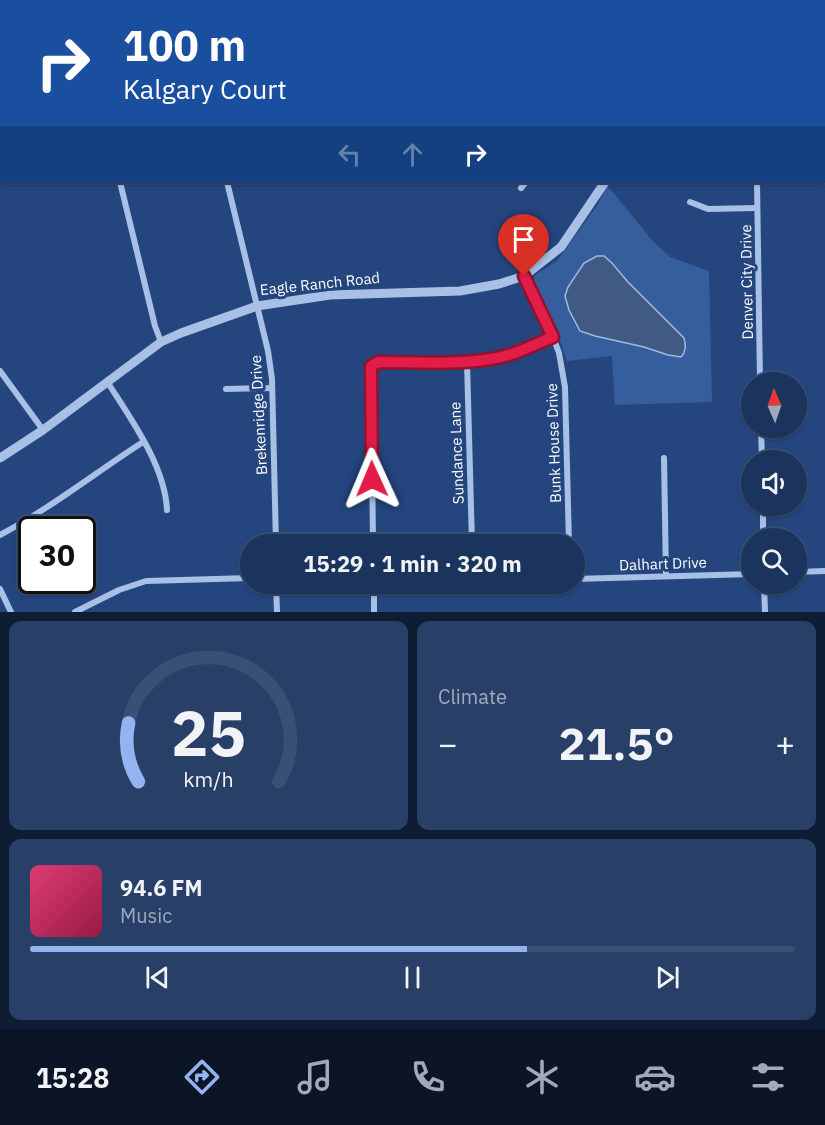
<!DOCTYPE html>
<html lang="en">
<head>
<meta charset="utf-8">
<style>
	:root { --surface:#1b345e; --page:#283f67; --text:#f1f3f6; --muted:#a0aabc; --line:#394f73; --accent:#95b2f1 }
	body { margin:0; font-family:"IBM Plex Sans",sans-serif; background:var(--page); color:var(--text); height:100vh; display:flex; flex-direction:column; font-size:22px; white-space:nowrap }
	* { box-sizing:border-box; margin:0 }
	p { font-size:20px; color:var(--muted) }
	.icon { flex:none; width:33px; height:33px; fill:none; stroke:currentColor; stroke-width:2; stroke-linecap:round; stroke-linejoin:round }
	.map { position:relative; height:612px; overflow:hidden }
	.details { display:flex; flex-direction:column; gap:9px; padding:9px; background:#0f1d34; flex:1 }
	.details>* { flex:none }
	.banner { position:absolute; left:0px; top:0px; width:825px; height:183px; box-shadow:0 2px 4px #0004,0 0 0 2px var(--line); background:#1a4fa0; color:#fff; overflow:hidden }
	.needle { width:39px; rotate:358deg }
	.buttons { position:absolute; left:741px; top:372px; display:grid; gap:12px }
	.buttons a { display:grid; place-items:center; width:66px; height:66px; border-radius:50%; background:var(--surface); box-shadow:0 2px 4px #0004,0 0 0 2px var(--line); font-size:30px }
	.speed { position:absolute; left:18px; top:516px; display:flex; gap:12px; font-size:30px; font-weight:700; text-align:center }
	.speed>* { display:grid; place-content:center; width:78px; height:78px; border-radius:50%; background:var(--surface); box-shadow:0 2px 4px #0004,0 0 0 2px var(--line); line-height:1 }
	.speed .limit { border:3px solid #111; border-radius:9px; background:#fff; color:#111 }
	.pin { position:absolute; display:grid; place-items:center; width:51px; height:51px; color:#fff; margin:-62px -26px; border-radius:50% 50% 50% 0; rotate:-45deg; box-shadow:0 0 6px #0007 }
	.pin .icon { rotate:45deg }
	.me { position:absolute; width:66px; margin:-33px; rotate:359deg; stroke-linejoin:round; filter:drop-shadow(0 0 4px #0008) }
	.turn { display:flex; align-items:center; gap:21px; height:126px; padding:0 24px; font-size:27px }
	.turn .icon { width:78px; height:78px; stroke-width:2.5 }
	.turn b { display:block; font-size:42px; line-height:51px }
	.lanes { display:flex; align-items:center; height:57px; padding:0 24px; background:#0003; justify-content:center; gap:30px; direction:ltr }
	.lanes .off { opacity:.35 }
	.big { font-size:45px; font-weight:800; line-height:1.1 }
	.details .card { flex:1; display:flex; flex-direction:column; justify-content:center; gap:9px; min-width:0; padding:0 21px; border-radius:12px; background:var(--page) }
	.details .dial { align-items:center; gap:0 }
	.dial svg { height:156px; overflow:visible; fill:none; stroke:var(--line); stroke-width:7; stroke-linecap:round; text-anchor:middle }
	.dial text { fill:var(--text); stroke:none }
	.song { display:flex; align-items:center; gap:18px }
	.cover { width:72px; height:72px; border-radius:9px; background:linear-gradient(135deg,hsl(340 70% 55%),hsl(340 70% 35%)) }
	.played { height:6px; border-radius:3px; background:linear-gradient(90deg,var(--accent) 65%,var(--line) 65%) }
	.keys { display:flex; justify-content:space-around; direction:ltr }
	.heat { display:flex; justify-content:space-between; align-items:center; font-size:33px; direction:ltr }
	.details .tiles { flex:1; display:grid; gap:9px; grid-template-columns:1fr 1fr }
	.card:last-child { grid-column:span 2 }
	.trip { position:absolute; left:240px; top:534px; width:345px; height:60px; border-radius:30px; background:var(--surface); box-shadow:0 2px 4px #0004,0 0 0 2px var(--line); font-weight:800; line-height:60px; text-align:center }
	.tab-bar { display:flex; height:96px; justify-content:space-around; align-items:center; background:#0b1526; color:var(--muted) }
	.tab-bar .icon { width:42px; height:42px }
	.tab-bar .on { color:var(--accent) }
	.tab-bar b { font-size:27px; color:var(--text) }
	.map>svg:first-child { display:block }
	.green { fill:#375e9c }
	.water { fill:#415a83; stroke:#9dbae7; stroke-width:1.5 }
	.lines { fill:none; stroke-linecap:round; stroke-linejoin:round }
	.minor { stroke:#a9c0e6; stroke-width:6 }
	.tertiary { stroke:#a9c0e6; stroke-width:9 }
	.route-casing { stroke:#92132f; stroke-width:15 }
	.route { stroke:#e11d48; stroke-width:10 }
	.labels { text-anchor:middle; stroke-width:6; stroke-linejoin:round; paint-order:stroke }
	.street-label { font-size:15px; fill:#fff; stroke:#24457e }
</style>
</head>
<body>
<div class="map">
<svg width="825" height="612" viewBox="0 0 825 612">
	<rect width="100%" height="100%" fill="#24457e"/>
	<!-- green -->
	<polygon class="green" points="607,187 612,191 651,239 670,257 709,271 712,402 615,405 612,356 567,361 556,328 534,281 535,275 557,261 596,207"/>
	<!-- water -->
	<path class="water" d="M597 256H604L612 263 627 281 684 338C686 345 686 352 681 357L668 355 644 347 595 336 580 331 569 310 565 296 568 287 584 263Z"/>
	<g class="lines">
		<!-- minor -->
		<g class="minor">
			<polyline points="425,0 426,2"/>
			<polyline points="546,0 547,2"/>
			<polyline points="691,0 692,2"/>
			<polyline points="824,43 825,43"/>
			<polyline points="120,182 155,326 161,342"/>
			<polyline points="227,182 268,351 272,379 276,544"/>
			<polyline points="757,182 760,382"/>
			<polyline points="521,188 526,182"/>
			<polyline points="690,202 708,209 757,208"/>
			<polyline points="524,276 553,337 559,353 565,387 569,544"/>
			<polyline points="467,362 472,544"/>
			<polyline points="0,371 43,430"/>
			<path d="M108 383C131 419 165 466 167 510"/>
			<polyline points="226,389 272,388"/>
			<polyline points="761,428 762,460"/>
			<polyline points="664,458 666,576"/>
			<polyline points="763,506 763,538"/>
			<path d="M0 535C51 508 95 473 143 442"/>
			<path d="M373 544 371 366 378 362C415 362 454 365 491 359 513 356 533 345 553 337"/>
			<polyline points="796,572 825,571"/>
			<polyline points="574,579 752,574"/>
			<polyline points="276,584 277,612"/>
			<polyline points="374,584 374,612"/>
			<polyline points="764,584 765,612"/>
			<polyline points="0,589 11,612"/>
			<polyline points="75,612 119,590 146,581 250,578"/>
		</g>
		<!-- tertiary -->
		<g class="tertiary">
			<polyline points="824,102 825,102"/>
			<polyline points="0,458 43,430 161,342 181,333 257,306 330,295 460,291 499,284 524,276 561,247 605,182"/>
		</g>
	</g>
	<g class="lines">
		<defs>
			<path id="route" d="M372 479 371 366 378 362C415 362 454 365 491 359 513 356 533 345 553 337L524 276"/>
		</defs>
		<!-- route casing -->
		<use href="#route" class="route-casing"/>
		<!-- route -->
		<use href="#route" class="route"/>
	</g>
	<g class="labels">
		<!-- street labels -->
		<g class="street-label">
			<text transform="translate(747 282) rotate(-91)" y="5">Denver City Drive</text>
			<text transform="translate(320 284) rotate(-6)" y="5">Eagle Ranch Road</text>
			<text transform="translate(259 415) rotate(-93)" y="5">Brekenridge Drive</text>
			<text transform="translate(554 443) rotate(-92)" y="5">Bunk House Drive</text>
			<text transform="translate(457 453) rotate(-92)" y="5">Sundance Lane</text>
			<text transform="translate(663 564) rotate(-2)" y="5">Dalhart Drive</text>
		</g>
	</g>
</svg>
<div class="buttons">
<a><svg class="needle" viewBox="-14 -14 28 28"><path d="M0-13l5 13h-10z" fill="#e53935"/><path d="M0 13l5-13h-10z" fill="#a0aabc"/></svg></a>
<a><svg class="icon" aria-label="sound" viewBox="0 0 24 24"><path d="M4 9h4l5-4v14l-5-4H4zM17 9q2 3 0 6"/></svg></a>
<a><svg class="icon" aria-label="search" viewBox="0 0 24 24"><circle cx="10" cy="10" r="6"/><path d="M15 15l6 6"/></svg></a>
</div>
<div class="speed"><div class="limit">30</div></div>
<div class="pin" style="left:524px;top:276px;background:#d93025"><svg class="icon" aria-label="arrive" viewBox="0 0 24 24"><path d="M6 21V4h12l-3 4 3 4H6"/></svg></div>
<svg class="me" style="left:372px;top:479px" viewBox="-20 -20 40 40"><path d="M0-17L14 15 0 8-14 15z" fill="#e11d48" stroke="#fff" stroke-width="4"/></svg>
<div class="trip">15:29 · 1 min · 320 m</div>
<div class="banner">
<div class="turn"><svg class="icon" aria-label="right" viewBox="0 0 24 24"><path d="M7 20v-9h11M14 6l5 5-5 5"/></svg><div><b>100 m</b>Kalgary Court</div></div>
<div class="lanes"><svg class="icon off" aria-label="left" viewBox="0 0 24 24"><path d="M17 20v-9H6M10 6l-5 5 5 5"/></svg><svg class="icon off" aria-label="ahead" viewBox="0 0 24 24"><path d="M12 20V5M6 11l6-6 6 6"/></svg><svg class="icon" aria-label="right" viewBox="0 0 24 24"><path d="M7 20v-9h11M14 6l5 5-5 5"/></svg></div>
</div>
</div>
<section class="details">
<div class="tiles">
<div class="card dial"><svg viewBox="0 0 100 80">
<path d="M14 69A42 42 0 1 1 86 69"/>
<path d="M14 69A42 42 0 0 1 9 39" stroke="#95b2f1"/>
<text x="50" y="56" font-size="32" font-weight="700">25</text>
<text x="50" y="72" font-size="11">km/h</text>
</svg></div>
<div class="card"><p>Climate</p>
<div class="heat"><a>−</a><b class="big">21.5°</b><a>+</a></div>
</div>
<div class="card">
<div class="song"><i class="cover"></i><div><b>94.6 FM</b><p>Music</p></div></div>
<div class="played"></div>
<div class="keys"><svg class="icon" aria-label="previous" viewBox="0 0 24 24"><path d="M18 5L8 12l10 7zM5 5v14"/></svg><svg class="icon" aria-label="pause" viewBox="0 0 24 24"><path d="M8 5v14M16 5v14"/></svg><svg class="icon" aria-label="next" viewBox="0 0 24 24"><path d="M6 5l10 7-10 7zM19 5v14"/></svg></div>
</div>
</div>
</section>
<nav class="tab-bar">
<b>15:28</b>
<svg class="icon on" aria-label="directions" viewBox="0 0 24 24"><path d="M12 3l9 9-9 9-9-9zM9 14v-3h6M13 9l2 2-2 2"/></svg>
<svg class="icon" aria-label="music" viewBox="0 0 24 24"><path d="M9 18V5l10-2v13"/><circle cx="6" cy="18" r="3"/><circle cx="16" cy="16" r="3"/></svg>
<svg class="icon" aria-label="phone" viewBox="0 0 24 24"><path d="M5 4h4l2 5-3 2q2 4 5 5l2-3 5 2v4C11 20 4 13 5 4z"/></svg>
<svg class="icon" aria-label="climate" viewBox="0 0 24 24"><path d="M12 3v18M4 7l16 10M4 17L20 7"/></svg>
<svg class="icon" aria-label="car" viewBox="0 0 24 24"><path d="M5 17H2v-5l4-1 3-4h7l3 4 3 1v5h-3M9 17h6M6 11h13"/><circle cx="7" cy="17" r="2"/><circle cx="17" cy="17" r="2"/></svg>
<svg class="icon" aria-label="filters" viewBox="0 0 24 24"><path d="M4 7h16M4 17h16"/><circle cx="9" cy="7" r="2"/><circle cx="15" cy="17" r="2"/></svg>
</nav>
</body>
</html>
